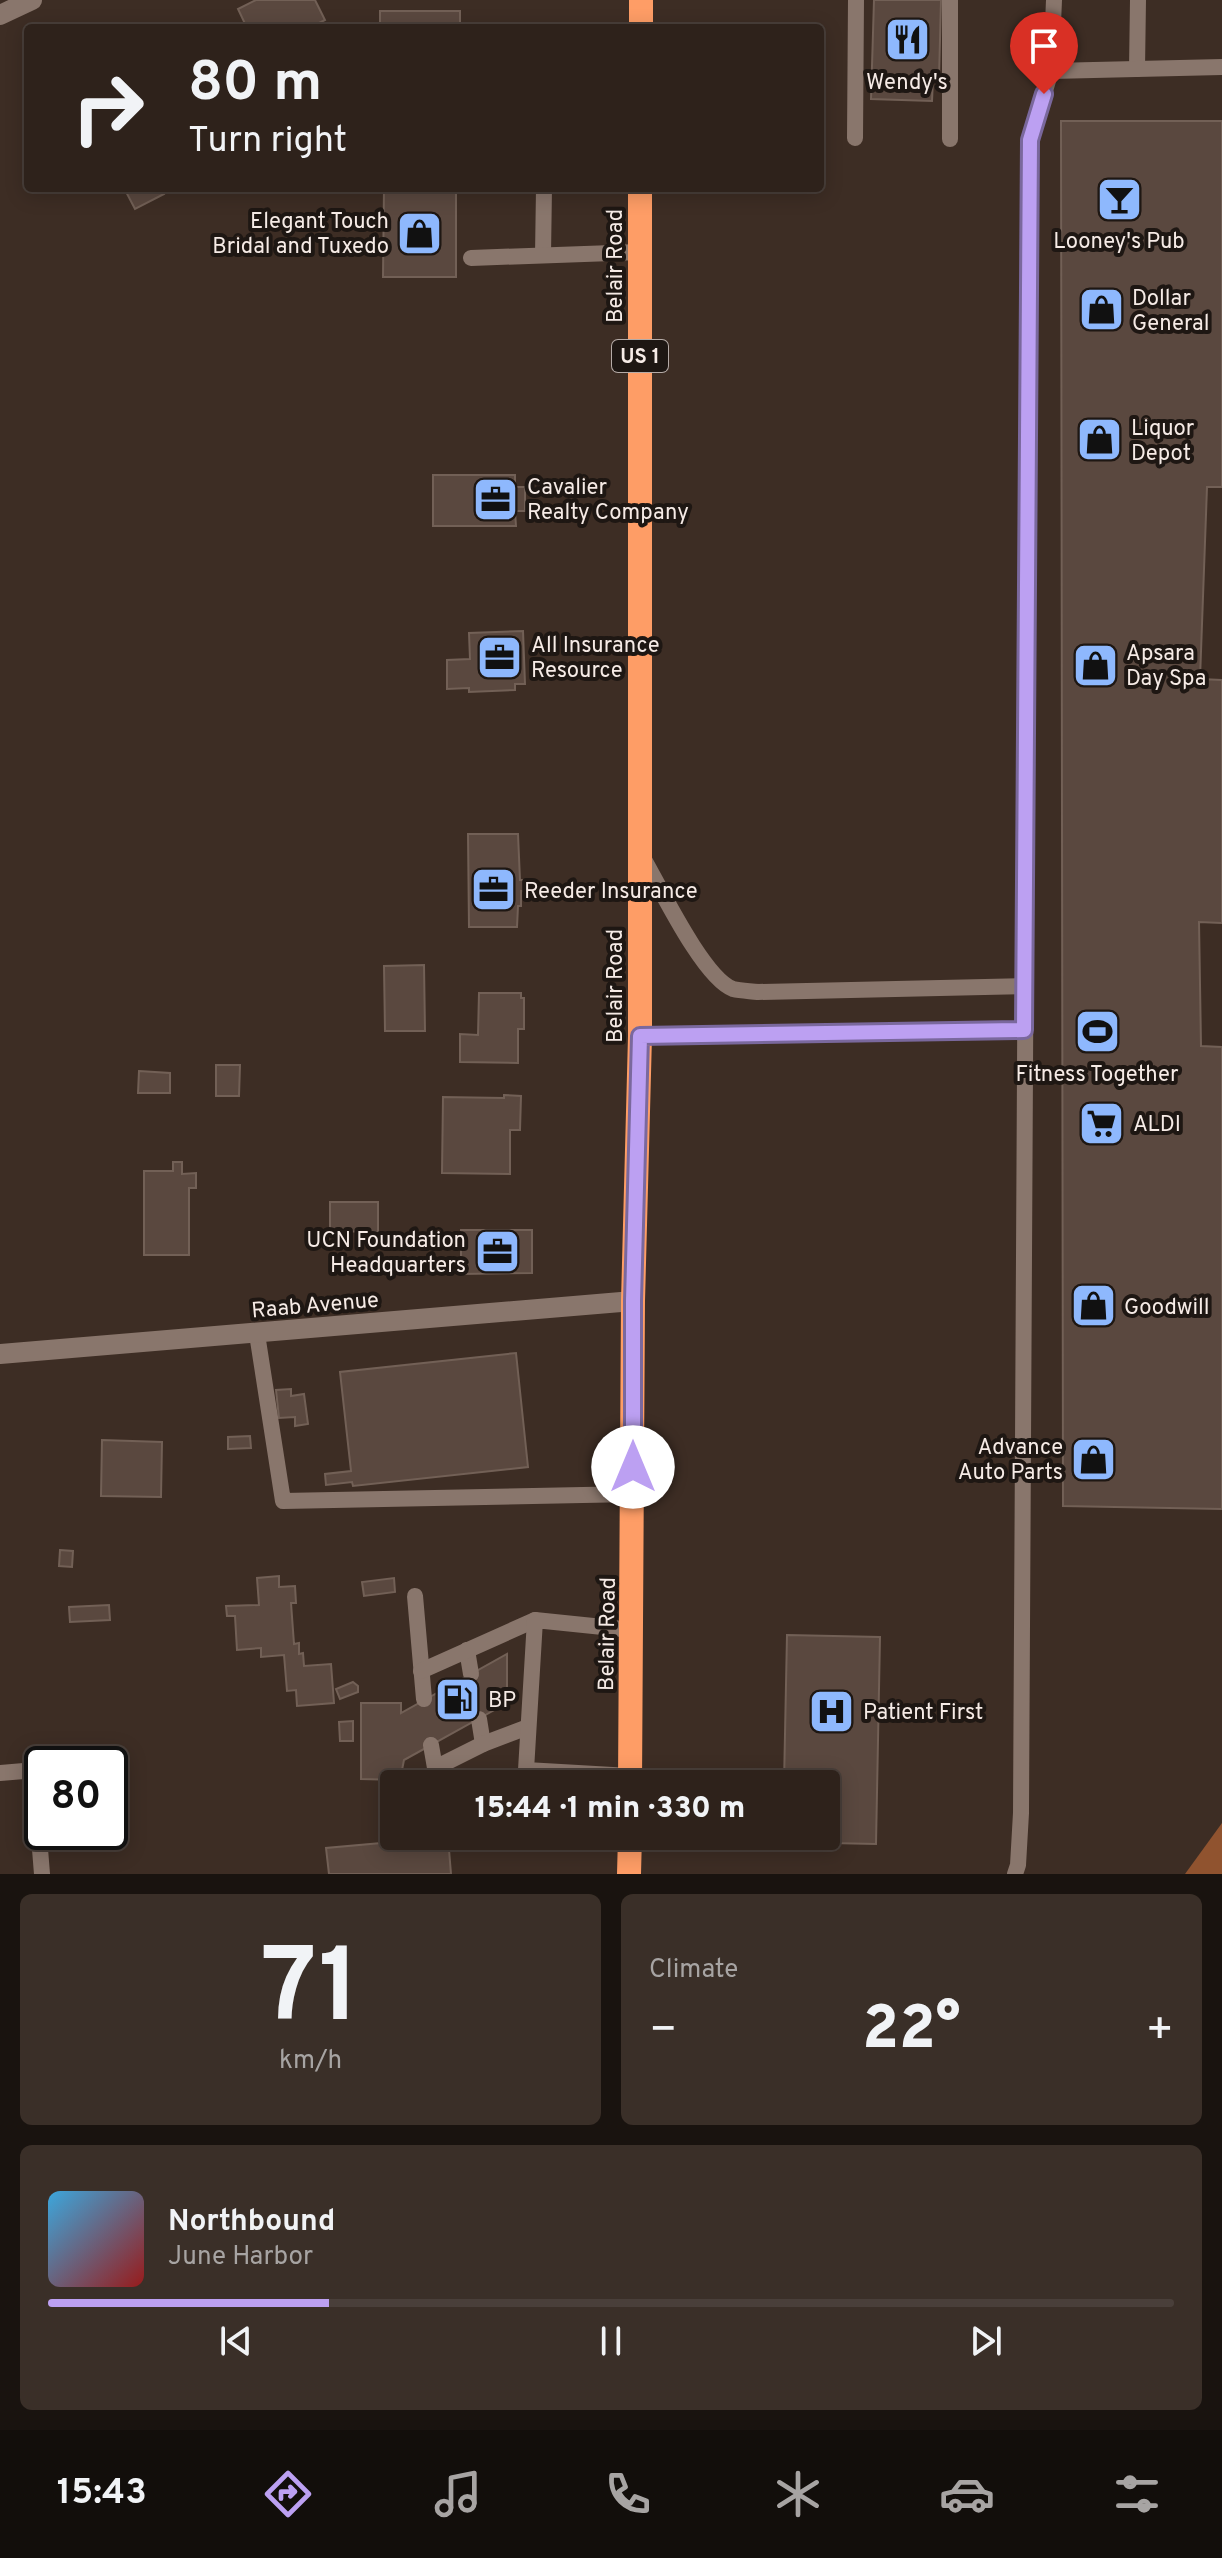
<!DOCTYPE html>
<html lang="en">
<head>
<meta charset="utf-8">
<style>
	:root { --surface:#2e221b; --page:#3a2f28; --text:#f1f3f6; --muted:#a7a4a3; --line:#493f3a; --accent:#bca0f2 }
	body { margin:0; font-family:Overpass,sans-serif; background:var(--page); color:var(--text); height:100vh; display:flex; flex-direction:column; font-size:30px; white-space:nowrap }
	* { box-sizing:border-box; margin:0 }
	p { font-size:26px; color:var(--muted) }
	.icon { flex:none; width:44px; height:44px; fill:none; stroke:currentColor; stroke-width:2; stroke-linecap:round; stroke-linejoin:round }
	.map { position:relative; height:1874px; overflow:hidden }
	.details { display:flex; flex-direction:column; gap:20px; padding:20px; background:#19130f; flex:1 }
	.details>* { flex:none }
	.top-card { position:absolute; left:24px; top:24px; width:800px; height:168px; border-radius:8px; box-shadow:0 4px 20px #0003,0 0 0 2px var(--line); background:#2e221b; color:var(--text); overflow:hidden }
	.speed { position:absolute; left:24px; top:1746px; display:flex; gap:16px; font-size:40px; font-weight:700; text-align:center }
	.speed>* { display:grid; place-content:center; width:104px; height:104px; border-radius:50%; background:var(--surface); box-shadow:0 4px 20px #0003,0 0 0 2px var(--line); line-height:1 }
	.speed .limit { border:4px solid #111; border-radius:12px; background:#fff; color:#111 }
	.pin { position:absolute; display:grid; place-items:center; width:68px; height:68px; color:#fff; margin:-82px -34px; border-radius:50% 50% 50% 0; rotate:-45deg; box-shadow:0 0 8px #0007 }
	.pin .icon { rotate:45deg }
	.me { position:absolute; width:88px; margin:-44px; rotate:0deg; stroke-linejoin:round; filter:drop-shadow(0 0 6px #0008) }
	.turn { display:flex; align-items:center; gap:28px; height:168px; padding:0 32px; font-size:36px }
	.turn .icon { width:104px; height:104px; stroke-width:2.5 }
	.turn b { display:block; font-size:56px; line-height:68px }
	.big { font-size:60px; font-weight:800; line-height:1.1 }
	.details .widget { flex:1; display:flex; flex-direction:column; justify-content:center; gap:12px; min-width:0; padding:0 28px; border-radius:12px; background:var(--page) }
	.details .dial { align-items:center; gap:0 }
	.dial b { font-size:104px; line-height:1 }
	.song { display:flex; align-items:center; gap:24px }
	.cover { width:96px; height:96px; border-radius:12px; background:linear-gradient(135deg,hsl(200 70% 55%),hsl(0 70% 35%)) }
	.played { height:8px; border-radius:4px; background:linear-gradient(90deg,var(--accent) 25%,var(--line) 25%) }
	.keys { display:flex; justify-content:space-around; direction:ltr }
	.heat { display:flex; justify-content:space-between; align-items:center; font-size:44px; direction:ltr }
	.details .tiles { flex:1; display:grid; gap:20px; grid-template-columns:1fr 1fr }
	.widget:last-child { grid-column:span 2 }
	.trip { position:absolute; left:380px; top:1770px; width:460px; height:80px; border-radius:8px; background:var(--surface); box-shadow:0 4px 20px #0003,0 0 0 2px var(--line); font-weight:800; line-height:80px; text-align:center }
	.dock { display:flex; height:128px; justify-content:space-around; align-items:center; background:#120e0b; color:var(--muted) }
	.dock .icon { width:56px; height:56px }
	.dock .active { color:var(--accent) }
	.dock b { font-size:36px; color:var(--text) }
	.map>svg:first-child { display:block }
	.forest { fill:#90532f }
	.building { fill:#5a483f; stroke:#726056; stroke-width:2 }
	.lines { fill:none; stroke-linecap:round; stroke-linejoin:round }
	.lane { stroke:#89766c; stroke-width:16 }
	.street { stroke:#89766c; stroke-width:20 }
	.secondary { stroke:#89766c; stroke-width:20 }
	.highway { stroke:#fe9d66; stroke-width:24 }
	.route-casing { stroke:#7a689d; stroke-width:20 }
	.route { stroke:#bca0f2; stroke-width:14 }
	.labels { text-anchor:middle; stroke-width:8; stroke-linejoin:round; paint-order:stroke }
	.shield { fill:#1e1713; stroke:#b5aba7; stroke-width:2 }
	.shield-label { font-size:20px; font-weight:bold; fill:#f6ebe6 }
	.poi-label { font-size:22px; fill:#f6ebe6; stroke:#1e1713; text-anchor:start }
	.street-label { font-size:22px; fill:#f6ebe6; stroke:#1e1713 }
</style>
</head>
<body>
<div class="map">
<svg width="1222" height="1874" viewBox="0 0 1222 1874">
	<rect width="100%" height="100%" fill="#3d2d24"/>
	<!-- forest -->
	<polygon class="forest" points="1222,1823 1222,1874 1185,1874"/>
	<!-- building -->
	<g class="building">
		<polygon points="256,0 315,0 325,20 309,28 247,28 238,9"/>
		<polygon points="874,0 941,0 939,79 933,79 932,101 871,99"/>
		<rect x="380" y="11" width="80" height="17"/>
		<polygon points="1061,121 1222,121 1222,487 1207,487 1200,679 1222,680 1222,923 1199,922 1201,1046 1222,1047 1222,1509 1063,1506"/>
		<polygon points="124,188 161,188 164,194 135,209"/>
		<polygon points="384,188 456,188 456,277 383,277"/>
		<polygon points="433,475 515,475 515,487 525,487 525,511 515,511 516,526 433,526"/>
		<polygon points="523,631 525,684 515,684 515,690 469,692 469,688 447,689 447,660 470,659 469,633"/>
		<polygon points="468,834 518,834 520,880 528,880 528,892 521,891 521,906 518,906 517,927 469,927"/>
		<polygon points="424,965 425,1031 385,1031 384,966"/>
		<polygon points="479,993 521,993 521,998 524,998 524,1029 518,1029 518,1063 460,1062 460,1034 478,1035"/>
		<polygon points="216,1065 240,1065 239,1096 216,1096"/>
		<polygon points="139,1071 170,1073 170,1093 138,1093"/>
		<polygon points="504,1095 521,1096 520,1130 510,1130 510,1174 442,1173 443,1097 504,1098"/>
		<polygon points="173,1162 182,1162 182,1174 196,1173 196,1188 189,1188 189,1255 144,1255 144,1171 173,1171"/>
		<polygon points="330,1202 378,1202 378,1232 330,1231"/>
		<polygon points="461,1230 532,1230 532,1273 461,1274"/>
		<polygon points="516,1353 528,1467 353,1486 352,1482 326,1485 325,1474 351,1471 340,1372"/>
		<polygon points="291,1389 291,1396 304,1394 308,1424 295,1426 295,1417 279,1418 276,1390"/>
		<polygon points="250,1436 251,1448 228,1449 228,1437"/>
		<polygon points="102,1440 162,1442 161,1497 101,1496"/>
		<polygon points="60,1550 73,1551 72,1567 59,1566"/>
		<polygon points="279,1576 279,1587 295,1586 296,1603 291,1603 294,1644 299,1643 299,1654 303,1653 304,1666 331,1664 334,1703 297,1706 296,1690 287,1691 284,1655 261,1657 261,1648 237,1650 235,1616 227,1616 226,1606 259,1605 257,1578"/>
		<polygon points="394,1578 395,1592 364,1596 362,1582"/>
		<polygon points="109,1605 110,1620 70,1622 69,1607"/>
		<polygon points="787,1635 880,1637 876,1844 783,1842 783,1836 826,1836 826,1784 784,1784"/>
		<polygon points="507,1654 507,1703 404,1760 400,1780 361,1779 361,1703 401,1703 401,1713"/>
		<polygon points="353,1682 358,1686 358,1692 340,1699 336,1689"/>
		<polygon points="353,1721 353,1741 340,1741 339,1722"/>
		<polygon points="448,1837 451,1874 329,1874 326,1848"/>
	</g>
	<g class="lines">
		<!-- lane -->
		<g class="lane">
			<polyline points="1137,69 1138,0"/>
			<polyline points="1051,71 1222,67"/>
			<polyline points="855,138 856,0"/>
			<polyline points="950,139 950,0"/>
			<polyline points="543,255 544,188"/>
			<polyline points="471,258 640,252"/>
			<path d="M642 856C659 885 703 978 733 989 741 991 751 991 758 992L1024 986"/>
			<polyline points="640,1036 1024,1030"/>
			<polyline points="257,1334 283,1501 633,1494"/>
			<polyline points="415,1596 424,1699"/>
			<polyline points="467,1650 471,1674"/>
			<polyline points="421,1671 535,1620"/>
			<polyline points="479,1719 483,1744"/>
			<polyline points="431,1745 435,1768 483,1744 528,1727"/>
			<polyline points="0,1773 24,1771 34,1774 42,1874"/>
			<polyline points="630,1776 526,1770 535,1620 632,1630"/>
			<polyline points="1015,1874 1018,1865 1021,1813 1030,140 1051,71 1054,0"/>
		</g>
		<!-- street -->
		<polyline class="street" points="0,1354 633,1301"/>
		<!-- secondary -->
		<polyline class="secondary" points="0,15 32,0"/>
		<!-- highway -->
		<g class="highway">
			<polyline points="641,0 641,28"/>
			<polyline points="630,1784 633,1301 640,1036 640,188"/>
			<polyline points="629,1874 630,1836"/>
		</g>
	</g>
	<g class="lines">
		<defs>
			<polyline id="route" points="633,1467 633,1301 640,1036 1024,1030 1030,140 1044,94"/>
		</defs>
		<!-- route casing -->
		<use href="#route" class="route-casing"/>
		<!-- route -->
		<use href="#route" class="route"/>
	</g>
	<!-- icons -->
	<defs>
		<symbol id="restaurant-square" viewBox="-11 -11 22 22"><rect x="-9" y="-9" width="18" height="18" rx="4" fill="#8eb8fd" stroke="#1e1713"/><path d="M-5-6h1v4h1v-4h1v4h1v-4h1v5L-1.5 .5V6h-2V.5L-5-1ZM5-6V6H3V1.5H1.5Q1.5-4 5-6Z" fill="#111"/></symbol>
		<symbol id="bar-square" viewBox="-11 -11 22 22"><rect x="-9" y="-9" width="18" height="18" rx="4" fill="#8eb8fd" stroke="#1e1713"/><path d="M-6-5H6L.8 .8V4.5H3.5V6h-7V4.5H-.8V.8Z" fill="#111"/></symbol>
		<symbol id="shop-square" viewBox="-11 -11 22 22"><rect x="-9" y="-9" width="18" height="18" rx="4" fill="#8eb8fd" stroke="#1e1713"/><path d="M-5-2.5h2.3a2.7 3.5 0 0 1 5.4 0H5L5.5 6h-11ZM-1.5-2.5h3a1.5 2.3 0 0 0-3 0Z" fill="#111"/></symbol>
		<symbol id="office-square" viewBox="-11 -11 22 22"><rect x="-9" y="-9" width="18" height="18" rx="4" fill="#8eb8fd" stroke="#1e1713"/><path d="M-6-3h4V-5.5h4V-3h4V5H-6ZM-1-4.5V-3h2v-1.5ZM-6 0V1H6V0Z" fill="#111"/></symbol>
		<symbol id="stadium-square" viewBox="-11 -11 22 22"><rect x="-9" y="-9" width="18" height="18" rx="4" fill="#8eb8fd" stroke="#1e1713"/><path d="M0-5a6.5 5 0 1 0 0 10a6.5 5 0 1 0 0-10ZM-3.5-1.8h7v3.6h-7Z" fill="#111"/></symbol>
		<symbol id="supermarket-square" viewBox="-11 -11 22 22"><rect x="-9" y="-9" width="18" height="18" rx="4" fill="#8eb8fd" stroke="#1e1713"/><path d="M-6-5.5h2.5l.6 2H6L4.5 2H-2.5L-4.4-4H-6ZM-1.5 3.2a1.3 1.3 0 1 0 .1 0ZM3 3.2a1.3 1.3 0 1 0 .1 0Z" fill="#111"/></symbol>
		<symbol id="fuel-square" viewBox="-11 -11 22 22"><rect x="-9" y="-9" width="18" height="18" rx="4" fill="#8eb8fd" stroke="#1e1713"/><path d="M-5.5-6h7V0h2V4h1.3V-2.5L3-4.5l.8-.8L6-3V5H2.5V1h-1V6h-7ZM-4.2-4.7v3.2H.2V-4.7Z" fill="#111"/></symbol>
		<symbol id="hospital-square" viewBox="-11 -11 22 22"><rect x="-9" y="-9" width="18" height="18" rx="4" fill="#8eb8fd" stroke="#1e1713"/><path d="M-5-5h3v3.5h4V-5h3V5h-3V1.5h-4V5h-3Z" fill="#111"/></symbol>
	</defs>
	<g fill-rule="evenodd">
		<use href="#restaurant-square" x="882" y="14" width="51" height="51"/>
		<use href="#bar-square" x="1094" y="174" width="51" height="51"/>
		<use href="#shop-square" x="394" y="208" width="51" height="51"/>
		<use href="#shop-square" x="1076" y="284" width="51" height="51"/>
		<use href="#shop-square" x="1074" y="414" width="51" height="51"/>
		<use href="#office-square" x="470" y="474" width="51" height="51"/>
		<use href="#office-square" x="474" y="632" width="51" height="51"/>
		<use href="#shop-square" x="1070" y="640" width="51" height="51"/>
		<use href="#office-square" x="468" y="864" width="51" height="51"/>
		<use href="#stadium-square" x="1072" y="1006" width="51" height="51"/>
		<use href="#supermarket-square" x="1076" y="1098" width="51" height="51"/>
		<use href="#office-square" x="472" y="1226" width="51" height="51"/>
		<use href="#shop-square" x="1068" y="1280" width="51" height="51"/>
		<use href="#shop-square" x="1068" y="1434" width="51" height="51"/>
		<use href="#fuel-square" x="432" y="1674" width="51" height="51"/>
		<use href="#hospital-square" x="806" y="1686" width="51" height="51"/>
	</g>
	<g class="labels">
		<!-- shield labels -->
		<rect class="shield" x="612" y="340" width="56" height="32" rx="6"/>
		<g class="shield-label">
			<text x="640" y="363">US 1</text>
		</g>
		<!-- poi labels -->
		<g class="poi-label">
			<text x="907" y="89" text-anchor="middle">Wendy's</text>
			<text x="389" y="228" text-anchor="end">Elegant Touch<tspan x="389" dy="25">Bridal and Tuxedo</tspan></text>
			<text x="1119" y="248" text-anchor="middle">Looney's Pub</text>
			<text x="1132" y="305">Dollar<tspan x="1132" dy="25">General</tspan></text>
			<text x="1131" y="435">Liquor<tspan x="1131" dy="25">Depot</tspan></text>
			<text x="527" y="494">Cavalier<tspan x="527" dy="25">Realty Company</tspan></text>
			<text x="531" y="652">All Insurance<tspan x="531" dy="25">Resource</tspan></text>
			<text x="1126" y="660">Apsara<tspan x="1126" dy="25">Day Spa</tspan></text>
			<text x="524" y="898">Reeder Insurance</text>
			<text x="1097" y="1081" text-anchor="middle">Fitness Together</text>
			<text x="1133" y="1131">ALDI</text>
			<text x="466" y="1247" text-anchor="end">UCN Foundation<tspan x="466" dy="25">Headquarters</tspan></text>
			<text x="1124" y="1314">Goodwill</text>
			<text x="1063" y="1454" text-anchor="end">Advance<tspan x="1063" dy="25">Auto Parts</tspan></text>
			<text x="488" y="1707">BP</text>
			<text x="863" y="1719">Patient First</text>
		</g>
		<!-- street labels -->
		<g class="street-label">
			<text transform="translate(614 266) rotate(-90)" y="8">Belair Road</text>
			<text transform="translate(614 986) rotate(-90)" y="8">Belair Road</text>
			<text transform="translate(315 1304) rotate(-5)" y="8">Raab Avenue</text>
			<text transform="translate(606 1634) rotate(-89)" y="8">Belair Road</text>
		</g>
	</g>
</svg>
<div class="speed"><div class="limit">80</div></div>
<div class="pin" style="left:1044px;top:94px;background:#d93025"><svg class="icon" aria-label="arrive" viewBox="0 0 24 24"><path d="M6 21V4h12l-3 4 3 4H6"/></svg></div>
<svg class="me" style="left:633px;top:1467px" viewBox="-20 -20 40 40"><circle r="19" fill="#fff"/><path d="M0-13L10 11 0 6-10 11z" fill="#bca0f2"/></svg>
<div class="trip">15:44 · 1 min · 330 m</div>
<div class="top-card">
<div class="turn"><svg class="icon" aria-label="right" viewBox="0 0 24 24"><path d="M7 20v-9h11M14 6l5 5-5 5"/></svg><div><b>80 m</b>Turn right</div></div>
</div>
</div>
<section class="details">
<div class="tiles">
<div class="widget dial"><b>71</b><p>km/h</p></div>
<div class="widget"><p>Climate</p>
<div class="heat"><a>−</a><b class="big">22°</b><a>+</a></div>
</div>
<div class="widget">
<div class="song"><i class="cover"></i><div><b>Northbound</b><p>June Harbor</p></div></div>
<div class="played"></div>
<div class="keys"><svg class="icon" aria-label="previous" viewBox="0 0 24 24"><path d="M18 5L8 12l10 7zM5 5v14"/></svg><svg class="icon" aria-label="pause" viewBox="0 0 24 24"><path d="M8 5v14M16 5v14"/></svg><svg class="icon" aria-label="next" viewBox="0 0 24 24"><path d="M6 5l10 7-10 7zM19 5v14"/></svg></div>
</div>
</div>
</section>
<nav class="dock">
<b>15:43</b>
<svg class="icon active" aria-label="directions" viewBox="0 0 24 24"><path d="M12 3l9 9-9 9-9-9zM9 14v-3h6M13 9l2 2-2 2"/></svg>
<svg class="icon" aria-label="music" viewBox="0 0 24 24"><path d="M9 18V5l10-2v13"/><circle cx="6" cy="18" r="3"/><circle cx="16" cy="16" r="3"/></svg>
<svg class="icon" aria-label="phone" viewBox="0 0 24 24"><path d="M5 4h4l2 5-3 2q2 4 5 5l2-3 5 2v4C11 20 4 13 5 4z"/></svg>
<svg class="icon" aria-label="climate" viewBox="0 0 24 24"><path d="M12 3v18M4 7l16 10M4 17L20 7"/></svg>
<svg class="icon" aria-label="car" viewBox="0 0 24 24"><path d="M5 17H2v-5l4-1 3-4h7l3 4 3 1v5h-3M9 17h6M6 11h13"/><circle cx="7" cy="17" r="2"/><circle cx="17" cy="17" r="2"/></svg>
<svg class="icon" aria-label="filters" viewBox="0 0 24 24"><path d="M4 7h16M4 17h16"/><circle cx="9" cy="7" r="2"/><circle cx="15" cy="17" r="2"/></svg>
</nav>
</body>
</html>
